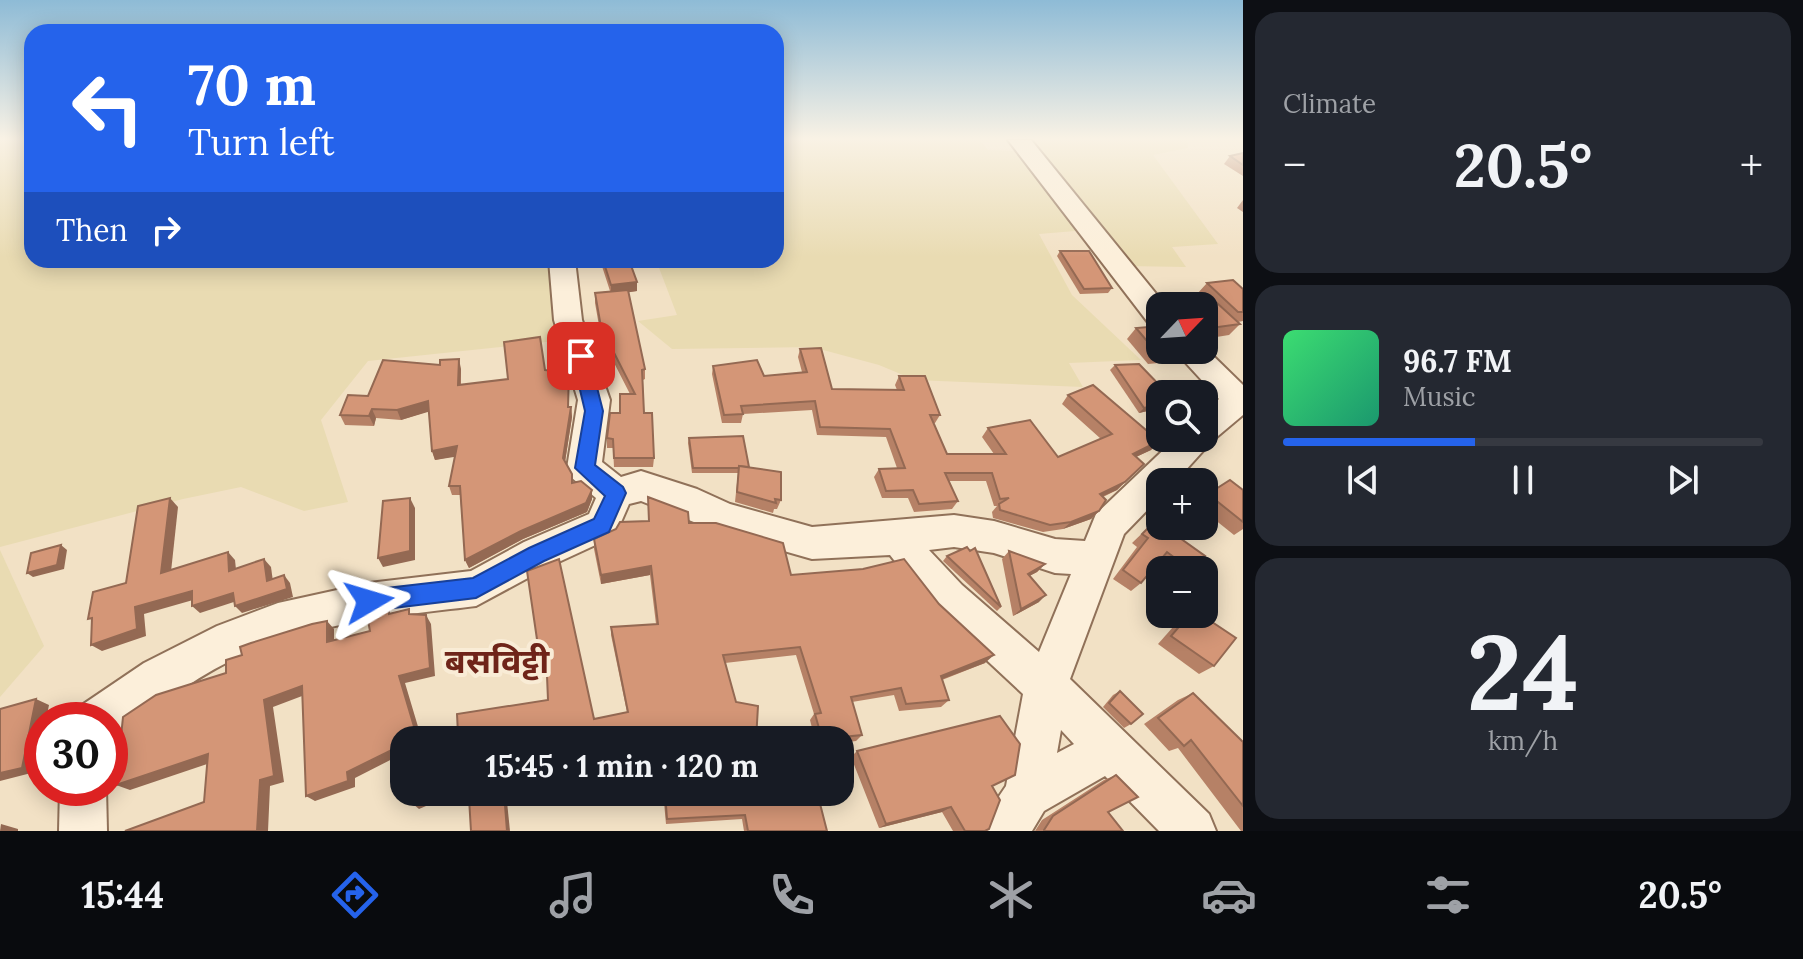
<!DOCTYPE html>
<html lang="en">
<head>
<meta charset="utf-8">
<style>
	:root { --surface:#171b24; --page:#242831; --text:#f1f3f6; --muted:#9ea1a6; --line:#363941; --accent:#2563eb }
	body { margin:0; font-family:Lora,"Noto Sans Devanagari",serif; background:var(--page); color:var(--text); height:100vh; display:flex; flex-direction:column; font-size:30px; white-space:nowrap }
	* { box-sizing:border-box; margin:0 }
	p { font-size:26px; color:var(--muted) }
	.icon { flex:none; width:44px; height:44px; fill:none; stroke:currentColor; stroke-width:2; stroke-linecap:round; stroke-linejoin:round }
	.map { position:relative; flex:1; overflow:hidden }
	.panel { display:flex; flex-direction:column; gap:12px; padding:12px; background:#0d0f14; width:560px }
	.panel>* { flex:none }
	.banner { position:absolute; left:24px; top:24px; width:760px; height:244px; border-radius:24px; box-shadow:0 4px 20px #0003; background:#2563eb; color:#fff; overflow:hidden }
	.needle { width:52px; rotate:65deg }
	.fabs { position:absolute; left:1146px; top:292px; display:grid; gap:16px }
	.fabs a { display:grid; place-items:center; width:72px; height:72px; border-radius:16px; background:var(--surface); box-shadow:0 4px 20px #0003; font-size:40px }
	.speed { position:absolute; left:24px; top:702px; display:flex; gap:16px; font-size:40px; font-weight:700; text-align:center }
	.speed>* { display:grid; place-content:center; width:104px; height:104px; border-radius:50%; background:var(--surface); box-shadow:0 4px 20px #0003; line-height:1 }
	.speed .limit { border:12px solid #d22; background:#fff; color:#111 }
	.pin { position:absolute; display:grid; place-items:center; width:68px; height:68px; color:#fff; margin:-34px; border-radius:16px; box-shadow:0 4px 12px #0006 }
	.me { position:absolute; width:88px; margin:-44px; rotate:83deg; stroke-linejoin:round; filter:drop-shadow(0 0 6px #0008) }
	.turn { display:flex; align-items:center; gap:28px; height:168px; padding:0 32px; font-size:36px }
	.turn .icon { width:104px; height:104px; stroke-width:2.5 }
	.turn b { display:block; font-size:56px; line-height:68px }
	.then { display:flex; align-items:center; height:76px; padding:0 32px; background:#0003; gap:16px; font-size:30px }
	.big { font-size:60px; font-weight:800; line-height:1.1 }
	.panel .tile { flex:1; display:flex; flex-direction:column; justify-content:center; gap:12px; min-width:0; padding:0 28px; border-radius:24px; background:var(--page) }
	.panel .dial { align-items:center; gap:0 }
	.dial b { font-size:104px; line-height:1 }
	.song { display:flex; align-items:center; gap:24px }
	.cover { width:96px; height:96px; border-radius:12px; background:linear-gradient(135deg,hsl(140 70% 55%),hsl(160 70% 35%)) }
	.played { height:8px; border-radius:4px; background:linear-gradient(90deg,var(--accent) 40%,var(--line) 40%) }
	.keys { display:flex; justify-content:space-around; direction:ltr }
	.heat { display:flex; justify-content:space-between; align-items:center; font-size:44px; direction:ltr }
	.trip { position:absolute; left:390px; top:726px; width:464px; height:80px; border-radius:24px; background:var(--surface); box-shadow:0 4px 20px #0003; font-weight:800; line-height:80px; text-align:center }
	.menu { display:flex; height:128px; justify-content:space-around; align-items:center; background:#090b0e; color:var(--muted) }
	.menu .icon { width:56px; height:56px }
	.menu .active { color:var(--accent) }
	.menu b { font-size:36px; color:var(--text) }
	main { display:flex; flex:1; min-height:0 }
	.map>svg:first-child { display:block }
	.farmland { fill:#e9dbb2 }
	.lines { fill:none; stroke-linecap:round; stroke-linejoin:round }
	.minor-casing { stroke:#907159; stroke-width:4 }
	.minor { fill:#fcefda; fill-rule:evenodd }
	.wall { fill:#b68166 }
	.shaded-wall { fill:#946953 }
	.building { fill:#d49677; stroke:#946953; stroke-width:2 }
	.route { fill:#2563eb; stroke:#184099; stroke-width:2 }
	.labels { text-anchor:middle; stroke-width:8; stroke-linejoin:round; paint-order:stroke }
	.near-district-label { font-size:34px; font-weight:bold; fill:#6f2419; stroke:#f9ecd6 }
</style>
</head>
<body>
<main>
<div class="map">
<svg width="1243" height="831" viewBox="0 0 1243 831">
	<rect width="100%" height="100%" fill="#f2e1c5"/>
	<!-- farmland -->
	<g class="farmland">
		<polygon points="0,140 32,140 32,260 546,260 559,330 556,341 368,361 321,420 348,502 304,511 241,487 183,499 0,547"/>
		<polygon points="776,140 980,140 988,150 1020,151 1087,230 1039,234 1072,295 1141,360 1069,363 1083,387 915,380 879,365 812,347 672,349 638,321 677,315 656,260 776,260"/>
		<polygon points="1026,140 1187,140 1188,148 1153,155 1218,244 1172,247 1186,267 1127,266"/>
		<polygon points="0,550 44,646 0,697"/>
	</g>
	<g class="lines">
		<defs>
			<g id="minor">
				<polygon points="1008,140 1031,140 1166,306 1160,306 1160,328 1150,325"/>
				<path d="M549 260H575L582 320 610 400 602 462 621 477 641 471 697 489 730 504 812 527 954 515 994 521 1055 539 1085 541 1096 514 1176 438H1204V412L1219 399 1174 350H1204V347L1243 385V415L1212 441 1175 482H1160V497L1124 534 1070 679 1209 814 1216 831H1159L1105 776 1044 811 1032 831H980L987 814 1006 786 1023 694 934 611 890 555 812 559 724 534 641 501 629 504 615 536 550 566 476 606C394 616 305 623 230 661 187 682 151 713 110 736V720H75L82 705 144 663 217 626 278 603 369 583 471 571 524 542 589 514 596 498 572 478 567 468 578 400 554 320ZM954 547 994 553 1055 573 1071 574 1039 652 962 585 929 550ZM1061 730 1074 744 1057 753Z"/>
				<polygon points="60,788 106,788 107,831 59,831"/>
			</g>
		</defs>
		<!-- minor casing -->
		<use href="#minor" class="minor-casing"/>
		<!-- minor -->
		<use href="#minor" class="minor"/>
	</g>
	<!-- wall -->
	<g class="wall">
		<polygon points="1243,153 1243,176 1224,164 1230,156"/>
		<polygon points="1243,200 1243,212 1237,208"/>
		<polygon points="1060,251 1112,288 1108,293 1080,294 1057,256"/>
		<polygon points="600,260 629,260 637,291 628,292 645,369 645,379 643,380 644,413 654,458 653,467 614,467 613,448 607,448 607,438 630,394 609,353 604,354 595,303 595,293 610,291"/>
		<polygon points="1207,283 1243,289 1243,321 1238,322 1240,324 1229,335 1204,339 1204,306 1208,304 1197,294"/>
		<polygon points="1136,328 1190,350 1180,361 1148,364 1127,339"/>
		<polygon points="800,349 832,389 897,390 895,385 899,376 940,415 935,423 934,423 947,454 994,454 982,437 988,428 1058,457 1101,439 1062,404 1068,395 1159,441 1151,450 1136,457 1144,464 1117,490 1103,497 1099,511 1091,519 1063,529 1043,532 993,518 992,512 997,506 994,506 986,481 949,481 958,501 952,509 914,512 908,498 882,498 874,477 879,469 897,468 886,437 817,435 812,410 743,414 741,423 722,423 712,374 713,366 764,376 802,372 798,357"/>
		<polygon points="1115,365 1160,394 1160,408 1139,413 1110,370"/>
		<polygon points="461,369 461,385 508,379 545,370 569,382 569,407 571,407 572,417 565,462 572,474 573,483 592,490 592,499 587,512 523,539 469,568 465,560 460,495 452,495 449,486 455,456 435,460 432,451 429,411 401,420 376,418 374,426 345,425 340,415 368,396"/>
		<polygon points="689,438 749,467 781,500 777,509 774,509 773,513 735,502 738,473 692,473 688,443"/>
		<polygon points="1243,490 1243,529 1234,535 1204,511 1204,497 1208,494"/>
		<polygon points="648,497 689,523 791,575 985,663 942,680 949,700 941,707 899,711 894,695 852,702 862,735 856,741 840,743 840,740 815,740 810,720 814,714 796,655 725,663 736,702 442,740 548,700 547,660 541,661 539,653 527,571 594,719 627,712 611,635 611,627 656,624 650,575 601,584 594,549 594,539 648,521"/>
		<polygon points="1156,520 1192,570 1168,570 1158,562 1141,583 1131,591 1113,579 1137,547 1132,543"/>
		<polygon points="1009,551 1045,564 1037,572 1029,576 1039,602 1013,616 1002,559"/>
		<polygon points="947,556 1001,607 997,611 943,561"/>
		<polygon points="1187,614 1200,614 1214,666 1199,674 1158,644 1181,618"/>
		<polygon points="1120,691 1131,724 1124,728 1103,707 1113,695"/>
		<polygon points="1193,693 1243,742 1243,831 1241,831 1178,748 1169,751 1144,724 1178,700"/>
		<polygon points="857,751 992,786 985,831 953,831 942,812 879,828 851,757"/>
		<polygon points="1116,775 1108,812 1123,831 1035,831 1042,820 1104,780"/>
		<polygon points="663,792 817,792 827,831 744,831 742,819 666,824"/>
	</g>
	<!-- shaded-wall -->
	<g class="shaded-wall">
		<polygon points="637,282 637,291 611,295 611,285"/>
		<polygon points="459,359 461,369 460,395 458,385"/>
		<polygon points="428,401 431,411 401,420 397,410"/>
		<polygon points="1160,404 1160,408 1139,413 1144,408"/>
		<polygon points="571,407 572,417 564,468 563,458"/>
		<polygon points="372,409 376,418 374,426 369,416"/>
		<polygon points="1159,441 1151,450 1125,462 1133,454"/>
		<polygon points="457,446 460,456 435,460 432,451"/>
		<polygon points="1125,482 1117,490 1092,501 1100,494"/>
		<polygon points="592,490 592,499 587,512 523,539 469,568 465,560"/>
		<polygon points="170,498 178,507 170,581 161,573"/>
		<polygon points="410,498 415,508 415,560 383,567 378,558"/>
		<polygon points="1099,511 1091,519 1063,529 1071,522"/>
		<polygon points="61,545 67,550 64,569 33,577 27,573"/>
		<polygon points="228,552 235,560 237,579 229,571"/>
		<polygon points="264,559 271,567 274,589 267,581"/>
		<polygon points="1045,564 1037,572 1020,581 1028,574"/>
		<polygon points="651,566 650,575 601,584 601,575"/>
		<polygon points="284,575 290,583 293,597 242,613 235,606"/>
		<polygon points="192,591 200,598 144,614 146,636 102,651 91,645 135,607"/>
		<polygon points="233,593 240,600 200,613 192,606"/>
		<polygon points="1046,595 1039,602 1013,616 1021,609"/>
		<polygon points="426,615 431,624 435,676 405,683 422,740 418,740 399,676"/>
		<polygon points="327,621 334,629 334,650 327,642"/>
		<polygon points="994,655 985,663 932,683 941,676"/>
		<polygon points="302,686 310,693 273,707 284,782 270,786 268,831 257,831 264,700"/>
		<polygon points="36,699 49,705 46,720 42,720 42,739 35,772 0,781 0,773"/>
		<polygon points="402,745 404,753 355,778 355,787 315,801 306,796 347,772"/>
		<polygon points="208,754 219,760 130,790 116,785"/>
		<polygon points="442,792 459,792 419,809 413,804"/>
		<polygon points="504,792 506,792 510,831 507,831"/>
		<polygon points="469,798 473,803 467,805 462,800"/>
		<polygon points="951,807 942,812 879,828 886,824"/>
		<polygon points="1,824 18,829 18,831 0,831"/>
	</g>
	<!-- building -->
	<g class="building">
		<polygon points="1243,153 1243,165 1230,156"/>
		<polygon points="1060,251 1089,251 1112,288 1084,289"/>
		<polygon points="603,260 629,260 637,282 611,285"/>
		<polygon points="1233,280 1243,289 1243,312 1238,312 1207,283"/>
		<polygon points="628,290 645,369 642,370 644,413 652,413 654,458 614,458 613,439 607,438 610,413 620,413 620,394 635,394 609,343 604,344 595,293"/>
		<polygon points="1217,303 1240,324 1211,328 1204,322 1204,306 1192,306"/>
		<polygon points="1160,326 1160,350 1190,350 1157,353 1136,328"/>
		<polygon points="540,337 545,370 569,372 568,407 571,407 563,458 572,474 572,483 581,481 592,490 586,503 521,531 465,560 460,486 449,486 457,446 432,451 428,401 397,410 372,409 369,416 340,415 348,395 368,396 383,360 440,365 440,360 459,359 458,385 508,379 504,342"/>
		<polygon points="821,348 832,389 904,390 899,376 925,376 940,415 930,415 947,454 1006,454 988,428 1030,420 1058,457 1112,434 1068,395 1093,385 1159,441 1133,454 1144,464 1125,482 1100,494 1106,500 1099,511 1071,522 1050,525 1000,510 999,504 1009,498 1000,499 992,473 945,473 958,501 919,504 913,490 886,491 879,469 905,468 890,429 820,427 815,401 741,406 743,414 724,415 713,366 757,360 764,376 807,372 800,349"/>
		<polygon points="1139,364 1168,394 1160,394 1160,404 1144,408 1115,365"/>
		<polygon points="743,436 749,467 739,466 739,468 693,468 689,438"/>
		<polygon points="739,466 781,472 781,500 775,499 776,503 737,492"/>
		<polygon points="1230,480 1243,490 1243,522 1208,494"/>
		<polygon points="648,497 688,512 689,523 716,523 783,543 791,575 863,569 904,559 939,604 994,655 941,676 949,700 906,704 901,688 851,697 862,735 822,739 815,714 821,713 800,647 723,655 736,702 758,706 756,740 442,740 458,734 457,714 548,700 546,652 539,653 527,571 559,559 594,719 628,712 611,627 658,624 651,566 601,575 594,539 616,529 620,522 649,521"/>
		<polygon points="170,498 161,573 228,552 229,571 264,559 267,581 284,575 287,589 235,606 233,593 192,606 192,591 135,607 137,629 91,645 92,618 88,619 93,592 126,583 138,506"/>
		<polygon points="410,498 410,551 378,558 383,501"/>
		<polygon points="1156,520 1160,524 1160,526 1163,526 1205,556 1191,570 1167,552 1141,583 1123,570 1148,538 1142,534"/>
		<polygon points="61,545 57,565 27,573 31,553"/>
		<polygon points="967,547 970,551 975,548 1001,607 947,556"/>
		<polygon points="1009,551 1045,564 1028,574 1046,595 1021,609"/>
		<polygon points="409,609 409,614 426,615 430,668 399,676 418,740 404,740 404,755 402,745 347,772 348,781 306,796 302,686 264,700 274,776 260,780 257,831 125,831 204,802 208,754 116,785 123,717 156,695 226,673 226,660 242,655 240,647 251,643 312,624 327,621 327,642 370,631 367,615 389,610 389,614"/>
		<polygon points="1190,614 1200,614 1236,638 1214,666 1171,636"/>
		<polygon points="1120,691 1143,714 1131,724 1109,703"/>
		<polygon points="1193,693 1243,742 1243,806 1191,740 1184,746 1158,718"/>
		<polygon points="36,699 22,768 0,773 0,709"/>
		<polygon points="1000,716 1020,744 1015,775 992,786 1000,800 989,829 985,831 965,831 951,807 886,824 857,751"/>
		<polygon points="1116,775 1138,797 1108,812 1123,831 1044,831 1044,830 1053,816"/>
		<polygon points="411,792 442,792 413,804"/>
		<polygon points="461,792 504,792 507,831 471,831 469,798 462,800"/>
		<polygon points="665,792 817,792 827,831 748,831 745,815 667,819"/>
	</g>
	<!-- sky -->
	<linearGradient id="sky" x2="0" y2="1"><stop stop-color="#8ebbd6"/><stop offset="0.54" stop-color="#f9f2e5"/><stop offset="1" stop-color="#f9f2e5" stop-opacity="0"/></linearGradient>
	<rect width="1243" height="257" fill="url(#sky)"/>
	<!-- route -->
	<polygon class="route" points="581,350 589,356 603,411 595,465 623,487 626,493 609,532 544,561 476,598 369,611 362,608 358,601 362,593 369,590 473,578 529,548 594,519 605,496 575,468 585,411 572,356"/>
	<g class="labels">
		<!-- near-district labels -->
		<g class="near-district-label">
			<text x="497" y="673">बसविट्टी</text>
		</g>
	</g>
</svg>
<div class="fabs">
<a><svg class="needle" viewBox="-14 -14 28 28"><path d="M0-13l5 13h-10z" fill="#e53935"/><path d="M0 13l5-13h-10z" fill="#9ea1a6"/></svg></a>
<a><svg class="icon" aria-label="search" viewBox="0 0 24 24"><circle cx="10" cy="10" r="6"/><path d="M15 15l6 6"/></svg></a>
<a>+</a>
<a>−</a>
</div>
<div class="speed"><div class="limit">30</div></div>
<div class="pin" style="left:581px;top:356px;background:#d93025"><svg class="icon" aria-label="arrive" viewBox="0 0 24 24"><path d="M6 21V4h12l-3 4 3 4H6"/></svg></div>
<svg class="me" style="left:369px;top:601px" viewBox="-20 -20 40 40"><path d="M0-17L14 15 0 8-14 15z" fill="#2563eb" stroke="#fff" stroke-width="4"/></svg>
<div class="trip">15:45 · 1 min · 120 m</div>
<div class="banner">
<div class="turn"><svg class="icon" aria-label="left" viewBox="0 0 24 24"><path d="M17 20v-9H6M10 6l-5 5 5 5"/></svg><div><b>70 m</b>Turn left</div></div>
<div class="then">Then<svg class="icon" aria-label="right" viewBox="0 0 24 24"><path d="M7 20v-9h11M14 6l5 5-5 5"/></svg></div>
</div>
</div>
<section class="panel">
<div class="tile"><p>Climate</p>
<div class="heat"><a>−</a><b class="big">20.5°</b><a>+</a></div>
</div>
<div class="tile">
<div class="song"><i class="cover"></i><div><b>96.7 FM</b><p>Music</p></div></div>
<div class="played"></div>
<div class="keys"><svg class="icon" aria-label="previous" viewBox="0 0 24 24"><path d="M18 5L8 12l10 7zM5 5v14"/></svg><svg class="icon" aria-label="pause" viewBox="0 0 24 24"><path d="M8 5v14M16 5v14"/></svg><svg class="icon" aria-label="next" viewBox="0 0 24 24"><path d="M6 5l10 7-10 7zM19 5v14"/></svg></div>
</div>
<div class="tile dial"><b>24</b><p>km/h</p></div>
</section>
</main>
<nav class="menu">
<b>15:44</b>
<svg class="icon active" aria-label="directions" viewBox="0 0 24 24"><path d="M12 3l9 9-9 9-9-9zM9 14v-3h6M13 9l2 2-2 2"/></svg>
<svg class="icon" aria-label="music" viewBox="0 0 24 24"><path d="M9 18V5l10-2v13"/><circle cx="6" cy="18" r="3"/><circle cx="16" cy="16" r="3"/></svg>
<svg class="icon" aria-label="phone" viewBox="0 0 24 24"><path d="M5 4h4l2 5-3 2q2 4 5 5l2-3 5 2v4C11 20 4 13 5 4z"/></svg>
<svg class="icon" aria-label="climate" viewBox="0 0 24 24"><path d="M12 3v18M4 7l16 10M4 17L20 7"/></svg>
<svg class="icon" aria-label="car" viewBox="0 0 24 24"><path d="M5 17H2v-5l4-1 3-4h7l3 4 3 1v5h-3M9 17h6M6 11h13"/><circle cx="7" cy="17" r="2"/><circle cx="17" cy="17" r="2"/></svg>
<svg class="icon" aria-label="filters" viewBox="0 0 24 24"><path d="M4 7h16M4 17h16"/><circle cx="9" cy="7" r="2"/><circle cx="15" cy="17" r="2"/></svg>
<b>20.5°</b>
</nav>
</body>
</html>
